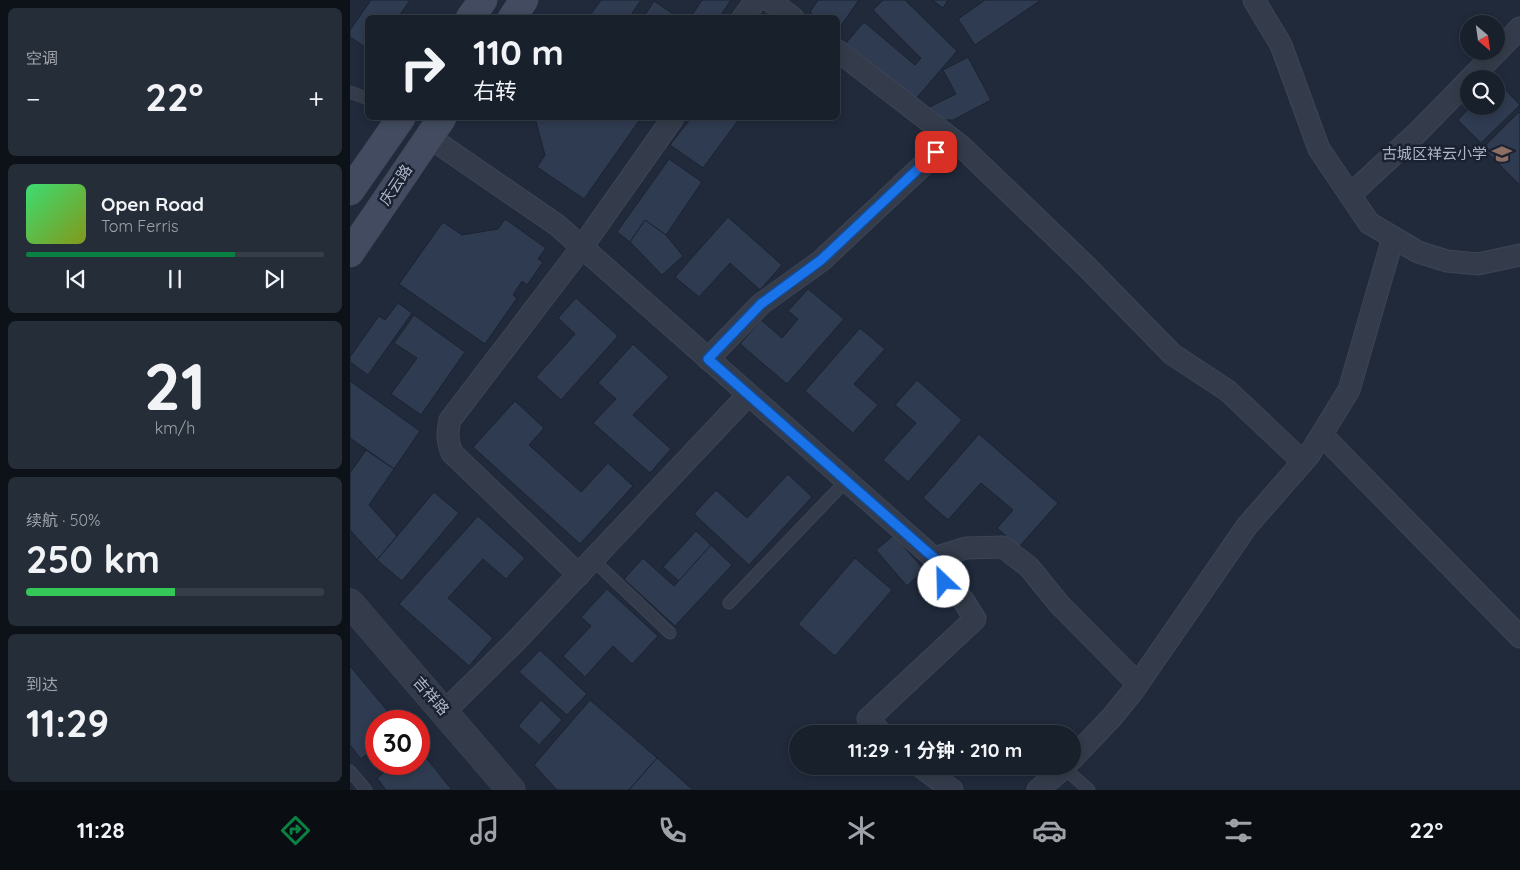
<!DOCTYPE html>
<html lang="zh">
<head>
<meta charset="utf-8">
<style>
	:root { --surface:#18202c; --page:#252d38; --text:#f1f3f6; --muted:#9fa3a9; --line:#363e48; --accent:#0b8043 }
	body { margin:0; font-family:Quicksand,"Noto Sans SC",sans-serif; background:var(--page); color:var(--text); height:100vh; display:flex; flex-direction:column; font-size:19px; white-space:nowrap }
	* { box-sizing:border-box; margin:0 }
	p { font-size:16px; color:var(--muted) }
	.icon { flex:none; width:28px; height:28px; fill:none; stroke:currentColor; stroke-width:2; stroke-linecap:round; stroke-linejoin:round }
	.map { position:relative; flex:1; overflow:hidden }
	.sheet { display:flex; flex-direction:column; gap:8px; padding:8px; background:#0d1218; width:350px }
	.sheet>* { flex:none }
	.top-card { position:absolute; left:15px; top:15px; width:475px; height:105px; border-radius:8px; box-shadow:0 2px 8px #0003,0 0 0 1px var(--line); background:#18202c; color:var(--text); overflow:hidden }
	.needle { width:32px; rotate:151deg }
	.controls { position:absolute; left:1110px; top:15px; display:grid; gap:10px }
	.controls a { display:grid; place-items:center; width:45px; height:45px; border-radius:50%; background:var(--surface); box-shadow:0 2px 8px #0003,0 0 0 1px var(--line); font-size:25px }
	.speed { position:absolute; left:15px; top:710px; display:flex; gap:10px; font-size:25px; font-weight:700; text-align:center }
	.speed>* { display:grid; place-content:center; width:65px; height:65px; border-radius:50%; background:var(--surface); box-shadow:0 2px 8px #0003,0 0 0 1px var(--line); line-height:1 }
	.speed .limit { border:8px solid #d22; background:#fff; color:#111 }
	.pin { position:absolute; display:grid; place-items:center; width:42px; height:42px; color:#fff; margin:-21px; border-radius:10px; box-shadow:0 2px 8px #0006 }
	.me { position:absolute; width:55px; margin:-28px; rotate:336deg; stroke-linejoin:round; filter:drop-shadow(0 0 4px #0008) }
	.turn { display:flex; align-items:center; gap:18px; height:105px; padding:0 25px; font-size:22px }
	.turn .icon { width:65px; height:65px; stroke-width:2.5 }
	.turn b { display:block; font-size:35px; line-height:42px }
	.big { font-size:38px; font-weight:700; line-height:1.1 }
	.sheet .card { flex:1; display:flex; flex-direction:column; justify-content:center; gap:8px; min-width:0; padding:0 18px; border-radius:8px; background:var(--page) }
	.sheet .dial { align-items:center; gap:0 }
	.dial b { font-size:65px; line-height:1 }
	.song { display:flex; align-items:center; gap:15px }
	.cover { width:60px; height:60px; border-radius:8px; background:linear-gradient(135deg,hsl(140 70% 55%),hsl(70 70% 35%)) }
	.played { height:5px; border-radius:2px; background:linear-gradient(90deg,var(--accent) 70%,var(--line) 70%) }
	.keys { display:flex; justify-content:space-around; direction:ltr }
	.heat { display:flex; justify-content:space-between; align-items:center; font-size:28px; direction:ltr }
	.charge { height:8px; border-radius:4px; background:linear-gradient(90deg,#34c759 50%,var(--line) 0) }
	.trip { position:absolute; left:439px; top:725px; width:292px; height:50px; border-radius:25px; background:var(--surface); box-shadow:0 2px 8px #0003,0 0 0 1px var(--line); font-weight:700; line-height:50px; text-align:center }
	.dock { display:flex; height:80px; justify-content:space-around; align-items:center; background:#0a0d12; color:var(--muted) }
	.dock .icon { width:35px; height:35px }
	.dock .selected { color:var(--accent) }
	.dock b { font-size:22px; color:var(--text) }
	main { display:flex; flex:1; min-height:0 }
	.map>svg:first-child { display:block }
	.building { fill:#2f3b50; stroke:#1b2332 }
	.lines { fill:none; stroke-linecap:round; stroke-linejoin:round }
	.service-casing { stroke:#3d4555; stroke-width:13 }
	.minor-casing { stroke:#3d4555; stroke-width:23 }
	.tertiary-casing { stroke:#3d4555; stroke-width:29 }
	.secondary-casing { stroke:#3d4555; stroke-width:29 }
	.service { stroke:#343c4b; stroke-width:11 }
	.minor { stroke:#343c4b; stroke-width:21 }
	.tertiary { stroke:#343c4b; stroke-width:28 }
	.secondary { stroke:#424b5f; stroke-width:28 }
	.route-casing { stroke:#114b97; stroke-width:12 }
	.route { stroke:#1a73e8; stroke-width:9 }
	.labels { text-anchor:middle; stroke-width:5; stroke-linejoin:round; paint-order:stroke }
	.poi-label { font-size:15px; fill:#afb7c8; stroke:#1a2130; text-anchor:end }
	.street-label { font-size:15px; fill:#afb7c8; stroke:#1a2130 }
</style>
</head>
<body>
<main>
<section class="sheet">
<div class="card"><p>空调</p>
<div class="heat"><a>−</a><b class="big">22°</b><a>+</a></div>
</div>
<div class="card">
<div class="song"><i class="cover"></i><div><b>Open Road</b><p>Tom Ferris</p></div></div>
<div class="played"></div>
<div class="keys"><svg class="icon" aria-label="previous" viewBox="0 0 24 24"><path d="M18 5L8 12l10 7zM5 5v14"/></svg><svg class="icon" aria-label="pause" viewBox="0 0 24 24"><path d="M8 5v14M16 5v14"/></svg><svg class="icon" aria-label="next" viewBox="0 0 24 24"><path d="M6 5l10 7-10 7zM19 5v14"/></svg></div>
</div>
<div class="card dial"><b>21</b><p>km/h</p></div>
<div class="card"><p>续航 · 50%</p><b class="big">250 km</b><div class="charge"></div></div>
<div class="card"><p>到达</p><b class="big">11:29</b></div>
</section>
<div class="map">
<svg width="1170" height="790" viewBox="0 0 1170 790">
	<rect width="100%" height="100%" fill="#202a3b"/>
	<!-- building -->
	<g class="building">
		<polygon points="21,0 60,0 48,18 18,18 18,49 0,37 0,30"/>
		<polygon points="251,0 291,0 279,18 238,18"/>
		<polygon points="352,0 381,0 369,18 346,18 342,15"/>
		<polygon points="468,0 509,0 488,30 488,18 467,18 460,12"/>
		<polygon points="533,0 555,0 607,51 564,101 496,43 514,22 565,65 571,58 523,10"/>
		<polygon points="582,0 598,0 593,8"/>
		<polygon points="635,0 691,0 625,45 608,19"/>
		<polygon points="304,1 329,18 293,18"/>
		<polygon points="618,57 641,100 603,120 586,120 575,109 606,94 593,70"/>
		<polygon points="1147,81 1170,105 1131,143 1108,120 1121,106 1146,106"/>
		<polygon points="1169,112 1170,113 1170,185 1133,148"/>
		<polygon points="185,118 291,118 234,199 187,167 195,155"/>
		<polygon points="341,118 390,118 353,168 320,145"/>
		<polygon points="319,159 352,182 316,235 295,220 280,242 267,232"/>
		<polygon points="378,217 432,265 410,290 380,263 349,297 325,277"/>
		<polygon points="155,219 196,248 188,259 193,262 177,285 172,281 163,295 167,298 135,344 49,284 93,222 112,235 148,229"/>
		<polygon points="295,220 316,235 333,256 312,275 280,242"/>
		<polygon points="458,289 494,319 437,384 390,344 411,320 432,338 448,319 438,311"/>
		<polygon points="226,298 268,336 211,400 186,377 225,334 208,318"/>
		<polygon points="48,303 62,313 18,375 0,362 0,357 29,316 35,320"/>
		<polygon points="64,315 115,352 71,415 41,394 67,358 44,343"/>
		<polygon points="510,328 535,349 504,384 528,405 503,433 455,391"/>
		<polygon points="283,344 319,377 283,415 321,449 300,473 243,423 266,399 248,383"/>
		<polygon points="567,380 612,420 558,482 533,460 566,423 545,405"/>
		<polygon points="0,381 70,431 44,469 0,438"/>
		<polygon points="165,401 194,428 179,445 231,492 258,463 283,486 230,544 123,447"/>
		<polygon points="629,434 708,503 669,547 647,528 663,510 631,483 598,520 573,498"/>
		<polygon points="16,450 44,469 19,505 47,536 27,560 0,530 0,473"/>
		<polygon points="438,474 462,497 399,565 344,514 366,490 397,518"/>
		<polygon points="84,492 109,513 52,581 27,560"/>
		<polygon points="128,516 175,558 156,579 133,559 98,598 143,638 119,666 49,604"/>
		<polygon points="346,531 361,545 329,581 313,567"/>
		<polygon points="544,535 574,570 557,586 526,550"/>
		<polygon points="361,545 382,565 325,626 274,579 293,558 324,586"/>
		<polygon points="505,558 542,590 485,656 448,624"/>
		<polygon points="257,589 308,636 282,664 263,646 235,677 213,656 241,626 231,617"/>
		<polygon points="190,650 237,694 217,715 169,672"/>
		<polygon points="0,666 46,721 26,721 26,746 11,759 0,745"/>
		<polygon points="191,700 212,720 189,745 168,726"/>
		<polygon points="240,700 307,758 279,790 207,790 184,765"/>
		<polygon points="69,749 102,790 36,790 27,778 45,764 69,764"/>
		<polygon points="307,758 343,790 279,790"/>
	</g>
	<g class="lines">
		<defs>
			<g id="service">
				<polyline points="0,92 18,99"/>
				<polyline points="243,560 320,633"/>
				<polyline points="379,603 496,481"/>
				<polyline points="714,768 739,790"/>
				<polyline points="0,771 16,790"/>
			</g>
			<g id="minor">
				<polyline points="419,0 443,18"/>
				<polyline points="904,0 931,45 969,149 1019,223 1068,252 1097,261 1128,264 1170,255"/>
				<polyline points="393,18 406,0"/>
				<polyline points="488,51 611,146 736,266 822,354 878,391 953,462"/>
				<polyline points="1120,79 1170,28"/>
				<polyline points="79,137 207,225 584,558 594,582 613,600 625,619 518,719 532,734"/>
				<polyline points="1000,195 1067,133 1119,80"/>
				<polyline points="358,359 411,304 471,261 601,139"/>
				<polyline points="972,435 1170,637"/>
				<polyline points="584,558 616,548 653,547 679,567 709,604 788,684"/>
				<path d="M229 575 102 453C97 441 97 432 100 420L232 247 323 118"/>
				<polyline points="94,712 163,644 398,395"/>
				<polyline points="722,759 762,717 783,691 897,526 959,455 999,390 1043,238"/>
				<polyline points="570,766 602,790"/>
				<polyline points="688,790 716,766"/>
			</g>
			<polyline id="tertiary" points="0,603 161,790"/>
			<g id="secondary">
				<polyline points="120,18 133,0"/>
				<polyline points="162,18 174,0"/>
				<polyline points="0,191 51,118"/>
				<polyline points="0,253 92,118"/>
			</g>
		</defs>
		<!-- service casing -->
		<use href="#service" class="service-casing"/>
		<!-- minor casing -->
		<use href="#minor" class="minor-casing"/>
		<!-- tertiary casing -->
		<use href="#tertiary" class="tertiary-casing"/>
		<!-- secondary casing -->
		<use href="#secondary" class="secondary-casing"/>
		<!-- service -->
		<use href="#service" class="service"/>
		<!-- minor -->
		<use href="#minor" class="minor"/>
		<!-- tertiary -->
		<use href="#tertiary" class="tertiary"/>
		<!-- secondary -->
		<use href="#secondary" class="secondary"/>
	</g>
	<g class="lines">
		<defs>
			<polyline id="route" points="586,152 471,260 411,304 358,359 584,558 594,582"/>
		</defs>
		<!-- route casing -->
		<use href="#route" class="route-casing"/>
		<!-- route -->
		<use href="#route" class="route"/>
	</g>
	<!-- icons -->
	<defs>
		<symbol id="school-bare" viewBox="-9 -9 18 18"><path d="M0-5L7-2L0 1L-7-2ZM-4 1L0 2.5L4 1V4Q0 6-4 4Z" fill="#8d6e63" stroke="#1a2130" stroke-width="2.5" paint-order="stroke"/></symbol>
	</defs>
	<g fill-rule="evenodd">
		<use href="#school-bare" x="1138" y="140" width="28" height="28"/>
	</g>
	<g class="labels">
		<!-- poi labels -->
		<g class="poi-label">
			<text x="1137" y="159">古城区祥云小学</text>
		</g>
		<!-- street labels -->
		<g class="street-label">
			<text transform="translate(46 185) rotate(-56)" y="5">庆云路</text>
			<text transform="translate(81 696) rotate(49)" y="5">吉祥路</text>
		</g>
	</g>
</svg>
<div class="controls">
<a><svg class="needle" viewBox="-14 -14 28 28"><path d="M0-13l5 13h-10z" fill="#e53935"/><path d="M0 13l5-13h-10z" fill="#9fa3a9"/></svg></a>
<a><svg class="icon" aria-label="search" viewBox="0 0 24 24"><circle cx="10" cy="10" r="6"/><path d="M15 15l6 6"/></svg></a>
</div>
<div class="speed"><div class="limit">30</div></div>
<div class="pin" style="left:586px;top:152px;background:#d93025"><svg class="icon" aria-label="arrive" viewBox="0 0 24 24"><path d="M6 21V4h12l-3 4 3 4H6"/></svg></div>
<svg class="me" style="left:594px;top:582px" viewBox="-20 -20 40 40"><circle r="19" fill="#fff"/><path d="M0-13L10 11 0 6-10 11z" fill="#1a73e8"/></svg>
<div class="trip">11:29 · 1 分钟 · 210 m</div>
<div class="top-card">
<div class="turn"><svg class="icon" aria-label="right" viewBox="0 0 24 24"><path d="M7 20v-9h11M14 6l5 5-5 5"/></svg><div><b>110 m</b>右转</div></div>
</div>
</div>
</main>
<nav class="dock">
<b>11:28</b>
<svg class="icon selected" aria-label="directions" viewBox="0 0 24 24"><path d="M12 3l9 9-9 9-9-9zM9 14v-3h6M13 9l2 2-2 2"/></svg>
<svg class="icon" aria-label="music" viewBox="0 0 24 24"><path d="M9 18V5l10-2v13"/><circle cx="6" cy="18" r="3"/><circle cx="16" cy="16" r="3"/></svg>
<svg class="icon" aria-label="phone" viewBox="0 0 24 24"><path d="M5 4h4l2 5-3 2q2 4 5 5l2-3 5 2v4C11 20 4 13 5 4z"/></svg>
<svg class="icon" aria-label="climate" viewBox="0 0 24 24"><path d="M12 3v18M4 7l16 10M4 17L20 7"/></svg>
<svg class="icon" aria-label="car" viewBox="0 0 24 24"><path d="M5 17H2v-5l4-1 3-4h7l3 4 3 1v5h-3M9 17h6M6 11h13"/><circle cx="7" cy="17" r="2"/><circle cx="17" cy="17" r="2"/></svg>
<svg class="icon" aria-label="filters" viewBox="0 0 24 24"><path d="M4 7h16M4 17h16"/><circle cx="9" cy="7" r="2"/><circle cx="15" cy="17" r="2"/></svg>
<b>22°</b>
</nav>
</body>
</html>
